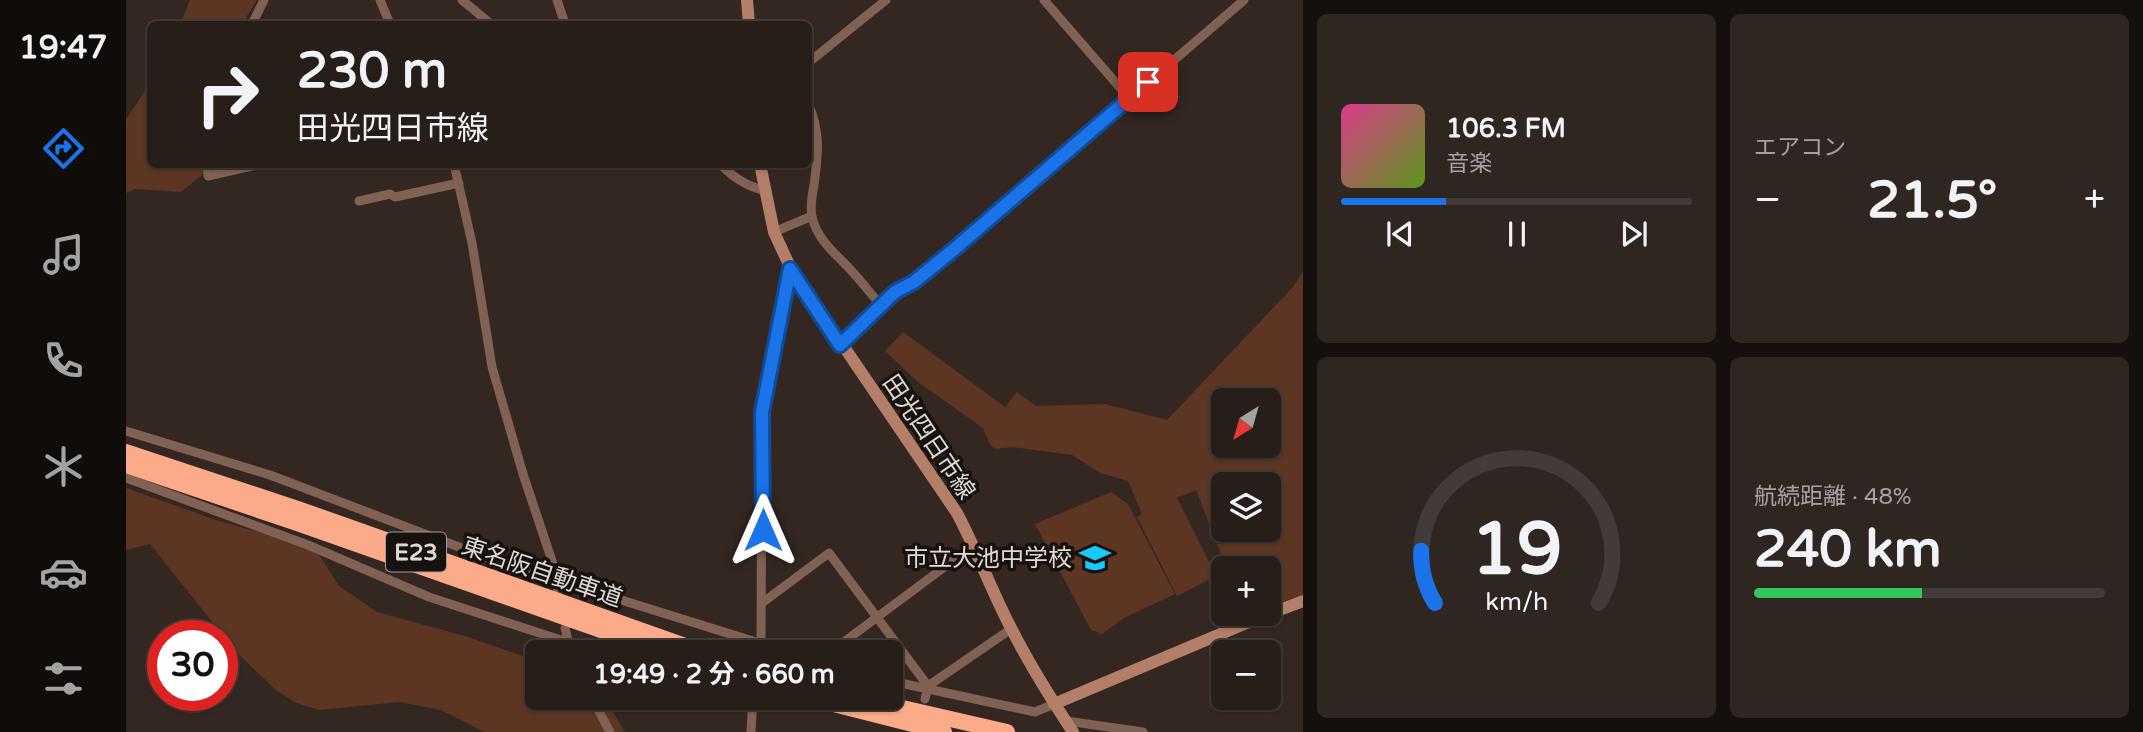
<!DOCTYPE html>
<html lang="ja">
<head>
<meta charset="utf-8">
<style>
	:root { --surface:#271d19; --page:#2f2622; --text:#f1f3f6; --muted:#a4a2a2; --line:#433b38; --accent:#1a73e8 }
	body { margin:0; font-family:"Varela Round","Noto Sans JP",sans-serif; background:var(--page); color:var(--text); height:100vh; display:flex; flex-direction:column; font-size:26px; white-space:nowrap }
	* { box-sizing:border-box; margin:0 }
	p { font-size:23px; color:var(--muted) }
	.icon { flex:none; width:38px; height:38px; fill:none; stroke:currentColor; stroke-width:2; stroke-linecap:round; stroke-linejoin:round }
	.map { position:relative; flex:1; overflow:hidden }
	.sheet { display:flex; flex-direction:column; gap:14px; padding:14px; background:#15100e; width:840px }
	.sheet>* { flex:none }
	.banner { position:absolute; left:21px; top:21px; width:665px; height:147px; border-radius:10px; box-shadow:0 2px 5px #0004,0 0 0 2px var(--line); background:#271d19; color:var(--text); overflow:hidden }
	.needle { width:46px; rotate:217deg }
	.controls { position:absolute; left:1085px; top:388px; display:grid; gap:14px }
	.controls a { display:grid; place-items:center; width:70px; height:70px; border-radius:10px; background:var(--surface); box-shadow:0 2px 5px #0004,0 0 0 2px var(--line); font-size:35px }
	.speed { position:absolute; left:21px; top:620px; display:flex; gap:14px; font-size:35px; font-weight:700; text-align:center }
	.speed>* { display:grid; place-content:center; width:91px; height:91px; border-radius:50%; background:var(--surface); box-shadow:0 2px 5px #0004,0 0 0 2px var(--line); line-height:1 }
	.speed .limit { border:10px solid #d22; background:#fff; color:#111 }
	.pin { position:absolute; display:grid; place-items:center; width:60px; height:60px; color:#fff; margin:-30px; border-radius:14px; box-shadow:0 4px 10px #0006 }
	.me { position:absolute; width:77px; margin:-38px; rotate:0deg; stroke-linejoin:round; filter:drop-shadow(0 0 5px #0008) }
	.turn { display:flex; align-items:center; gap:24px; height:147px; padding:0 35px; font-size:32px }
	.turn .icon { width:91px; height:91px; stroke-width:2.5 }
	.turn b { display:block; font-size:49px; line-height:60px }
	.big { font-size:52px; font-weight:700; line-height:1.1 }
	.sheet .widget { flex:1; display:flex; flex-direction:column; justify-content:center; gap:10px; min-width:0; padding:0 24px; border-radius:10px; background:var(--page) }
	.sheet .dial { align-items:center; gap:0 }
	.dial svg { height:182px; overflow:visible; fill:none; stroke:var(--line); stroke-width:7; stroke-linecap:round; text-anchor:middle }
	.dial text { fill:var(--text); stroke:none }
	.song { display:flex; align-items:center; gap:21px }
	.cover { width:84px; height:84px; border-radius:10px; background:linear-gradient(135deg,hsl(330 70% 55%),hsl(90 70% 35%)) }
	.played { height:7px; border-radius:4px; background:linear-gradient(90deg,var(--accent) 30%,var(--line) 30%) }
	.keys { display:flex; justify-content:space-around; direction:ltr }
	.heat { display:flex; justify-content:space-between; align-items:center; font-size:38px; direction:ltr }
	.charge { height:10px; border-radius:5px; background:linear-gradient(90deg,#34c759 48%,var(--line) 0) }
	.sheet .tiles { flex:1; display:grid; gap:14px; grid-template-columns:repeat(2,1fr) }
	.trip { position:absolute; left:399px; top:640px; width:378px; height:70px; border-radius:10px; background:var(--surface); box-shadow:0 2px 5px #0004,0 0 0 2px var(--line); font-weight:700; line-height:70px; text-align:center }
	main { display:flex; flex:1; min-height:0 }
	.tabs { display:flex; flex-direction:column; width:126px; justify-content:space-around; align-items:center; background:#100c0a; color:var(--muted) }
	.tabs .icon { width:49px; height:49px }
	.tabs .selected { color:var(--accent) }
	.tabs b { font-size:32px; color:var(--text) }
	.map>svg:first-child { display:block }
	.green { fill:#5d3523; fill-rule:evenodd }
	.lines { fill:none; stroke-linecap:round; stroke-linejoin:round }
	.street { stroke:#816153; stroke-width:9 }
	.secondary { stroke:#b37f69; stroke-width:12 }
	.highway { stroke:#fbab89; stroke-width:16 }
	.route-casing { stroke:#114b97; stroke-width:18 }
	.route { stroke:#1a73e8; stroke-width:12 }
	.labels { text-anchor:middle; stroke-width:7; stroke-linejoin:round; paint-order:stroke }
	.shield { fill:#17110f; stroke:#a49c9a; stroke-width:2 }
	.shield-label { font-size:23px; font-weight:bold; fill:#e1d8d5 }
	.street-label { font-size:24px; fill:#e1d8d5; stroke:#17110f }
	.poi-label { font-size:24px; fill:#e1d8d5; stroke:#17110f; text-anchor:end }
</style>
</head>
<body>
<main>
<nav class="tabs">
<b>19:47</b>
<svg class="icon selected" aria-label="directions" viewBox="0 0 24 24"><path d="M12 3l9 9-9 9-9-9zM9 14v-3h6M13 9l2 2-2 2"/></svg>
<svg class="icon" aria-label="music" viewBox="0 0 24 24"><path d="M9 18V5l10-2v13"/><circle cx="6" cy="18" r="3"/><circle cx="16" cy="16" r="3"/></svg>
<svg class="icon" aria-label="phone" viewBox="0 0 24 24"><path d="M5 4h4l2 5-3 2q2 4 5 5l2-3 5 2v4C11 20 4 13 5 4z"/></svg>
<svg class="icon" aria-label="climate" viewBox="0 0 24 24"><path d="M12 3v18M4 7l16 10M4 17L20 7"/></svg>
<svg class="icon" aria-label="car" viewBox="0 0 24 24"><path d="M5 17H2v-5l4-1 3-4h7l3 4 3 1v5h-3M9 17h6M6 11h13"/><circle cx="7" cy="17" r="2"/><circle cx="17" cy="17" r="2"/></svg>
<svg class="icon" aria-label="filters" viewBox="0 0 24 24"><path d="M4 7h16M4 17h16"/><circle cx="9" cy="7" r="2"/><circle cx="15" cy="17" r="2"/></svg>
</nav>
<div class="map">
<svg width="1177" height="732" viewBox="0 0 1177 732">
	<rect width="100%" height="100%" fill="#342721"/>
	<!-- green -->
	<g class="green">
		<polygon points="64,0 131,0 116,24 54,24"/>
		<polygon points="24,84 24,164 82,165 82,170 55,192 9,189 0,193 0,119"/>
		<path d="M1177 271V594L1143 607V569H1101L1070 490 1051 498 1090 576 1051 596 1011 517 1016 514 1002 481 974 473 946 455 887 447 869 449 864 445 857 428 792 382 759 351 777 332 879 407 891 392 910 406 979 404 1041 420 1167 287ZM1097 401H1143V446H1097ZM1097 485H1143V530H1097Z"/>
		<polygon points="0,488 93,521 188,547 213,586 251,612 339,636 411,661 411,698 478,698 499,732 358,732 315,710 273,702 193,710 170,703 150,690 111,653 24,544 0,550"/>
		<polygon points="985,492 1002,504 1049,594 998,618 976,634 965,630 909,524"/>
	</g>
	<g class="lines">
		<!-- street -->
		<g class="street">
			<polyline points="254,0 264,24"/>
			<polyline points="336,0 365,24"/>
			<polyline points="431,0 439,24"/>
			<polyline points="918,0 1003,98"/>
			<polyline points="126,24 138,0"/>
			<polyline points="682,63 760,0"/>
			<path d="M682 104C695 131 692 156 688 185 686 195 684 207 686 217 691 238 706 251 720 265 733 278 744 293 756 307"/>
			<polyline points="81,164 82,176 135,164"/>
			<polyline points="328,164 346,243 366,367 397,474 429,570 432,591"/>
			<path d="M594 164C606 176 621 187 638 190"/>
			<polyline points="233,201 264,194 269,197 333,183"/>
			<polyline points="648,232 686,216"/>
			<polyline points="714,345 769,292 788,282 826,251 1118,0"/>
			<polyline points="0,431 144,475 367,560 665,653"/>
			<polyline points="0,478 182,545 303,597 441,642"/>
			<polyline points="636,603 703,553 802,686"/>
			<polyline points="439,628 445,653"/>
			<polyline points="638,653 635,643 636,412 665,269"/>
			<polyline points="703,653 848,545"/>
			<polyline points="765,681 909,712 928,704"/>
			<polyline points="466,698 484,732"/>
			<polyline points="799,699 802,686 885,629"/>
			<polyline points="940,721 1017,732"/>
			<polyline points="625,732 627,698"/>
		</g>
		<!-- secondary -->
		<g class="secondary">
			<polyline points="621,0 623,24"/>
			<path d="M634 164 648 232 665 269 831 513C851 551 866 592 886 630 904 665 925 699 947 732"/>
			<polyline points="1143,614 1177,601"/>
			<polyline points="928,704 1142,614"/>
		</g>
		<!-- highway -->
		<g class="highway">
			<polyline points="0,452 172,509 579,653"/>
			<polyline points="0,465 168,522 540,653"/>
			<polyline points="684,698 818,732"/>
			<polyline points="733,698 881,732"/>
		</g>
	</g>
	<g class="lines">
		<defs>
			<polyline id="route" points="637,530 636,412 664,269 714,345 769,292 788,282 826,251 1022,82"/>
		</defs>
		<!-- route casing -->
		<use href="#route" class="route-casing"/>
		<!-- route -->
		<use href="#route" class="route"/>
	</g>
	<!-- icons -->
	<defs>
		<symbol id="school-bare" viewBox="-9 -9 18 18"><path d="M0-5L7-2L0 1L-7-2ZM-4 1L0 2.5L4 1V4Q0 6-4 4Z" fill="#16cafb" stroke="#17110f" stroke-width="2.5" paint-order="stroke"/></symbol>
	</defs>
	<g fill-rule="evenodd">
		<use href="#school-bare" x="947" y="536" width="44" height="44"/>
	</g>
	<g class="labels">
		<!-- shield labels -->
		<rect class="shield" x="260" y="532.5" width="60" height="39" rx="5"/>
		<g class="shield-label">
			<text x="290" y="560">E23</text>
		</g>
		<!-- street labels -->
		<g class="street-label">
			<text transform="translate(803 437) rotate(56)" y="8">田光四日市線</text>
			<text transform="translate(416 572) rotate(19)" y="8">東名阪自動車道</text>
		</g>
		<!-- poi labels -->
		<g class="poi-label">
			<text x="946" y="566">市立大池中学校</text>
		</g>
	</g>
</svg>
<div class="controls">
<a><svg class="needle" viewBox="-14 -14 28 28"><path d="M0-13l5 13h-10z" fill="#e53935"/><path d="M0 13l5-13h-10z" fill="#a4a2a2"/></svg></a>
<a><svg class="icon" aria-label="layers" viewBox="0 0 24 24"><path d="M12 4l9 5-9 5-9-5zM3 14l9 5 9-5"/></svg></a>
<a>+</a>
<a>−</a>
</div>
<div class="speed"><div class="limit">30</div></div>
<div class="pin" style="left:1022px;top:82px;background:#d93025"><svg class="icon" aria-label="arrive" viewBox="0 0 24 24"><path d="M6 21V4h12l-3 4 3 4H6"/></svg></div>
<svg class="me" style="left:637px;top:530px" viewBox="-20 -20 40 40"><path d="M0-17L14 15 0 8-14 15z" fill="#1a73e8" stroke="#fff" stroke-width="4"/></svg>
<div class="trip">19:49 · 2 分 · 660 m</div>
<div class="banner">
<div class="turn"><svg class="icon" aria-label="right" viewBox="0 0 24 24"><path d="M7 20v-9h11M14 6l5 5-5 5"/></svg><div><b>230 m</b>田光四日市線</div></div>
</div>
</div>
<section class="sheet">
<div class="tiles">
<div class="widget">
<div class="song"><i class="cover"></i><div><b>106.3 FM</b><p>音楽</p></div></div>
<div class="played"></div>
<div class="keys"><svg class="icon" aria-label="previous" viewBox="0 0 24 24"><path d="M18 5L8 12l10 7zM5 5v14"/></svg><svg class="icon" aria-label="pause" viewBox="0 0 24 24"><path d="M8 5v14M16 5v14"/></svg><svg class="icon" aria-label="next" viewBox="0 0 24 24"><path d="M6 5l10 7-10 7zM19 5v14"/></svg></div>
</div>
<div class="widget"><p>エアコン</p>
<div class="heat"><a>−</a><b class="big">21.5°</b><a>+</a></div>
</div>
<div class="widget dial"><svg viewBox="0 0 100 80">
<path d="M14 69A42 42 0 1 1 86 69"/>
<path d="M14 69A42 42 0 0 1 8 46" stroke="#1a73e8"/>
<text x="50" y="56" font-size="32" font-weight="700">19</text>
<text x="50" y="72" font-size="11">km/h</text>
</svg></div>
<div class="widget"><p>航続距離 · 48%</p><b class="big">240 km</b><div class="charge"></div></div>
</div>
</section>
</main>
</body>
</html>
